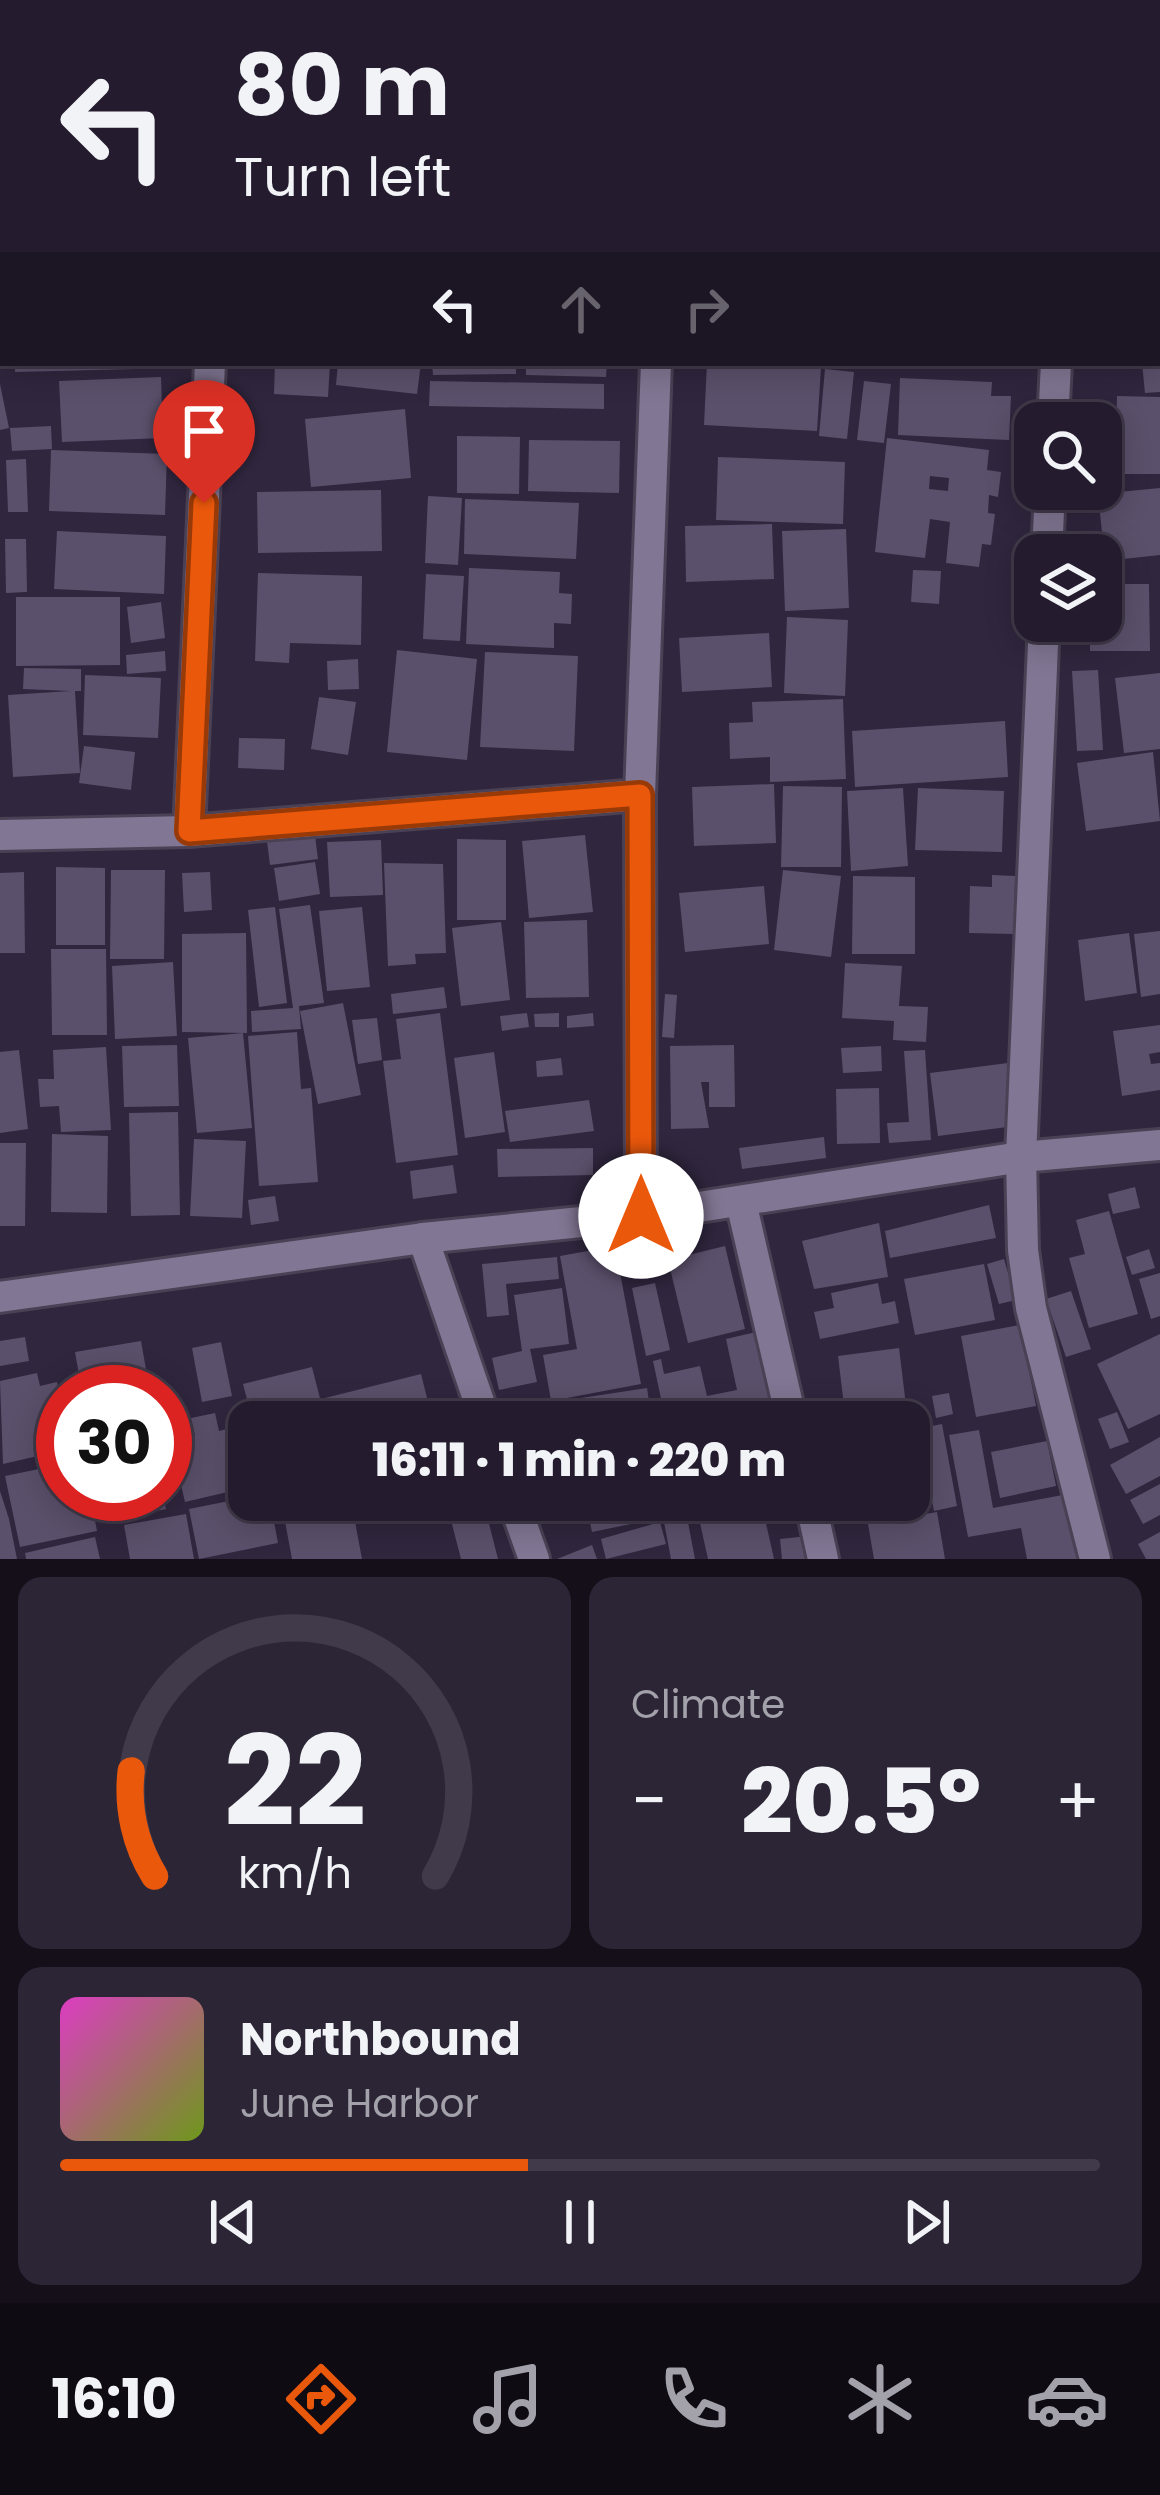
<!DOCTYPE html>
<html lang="en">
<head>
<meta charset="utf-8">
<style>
	:root { --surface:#241c2e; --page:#2c2536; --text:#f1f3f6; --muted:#a3a1aa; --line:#413a4a; --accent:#ea580c }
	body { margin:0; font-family:Poppins,sans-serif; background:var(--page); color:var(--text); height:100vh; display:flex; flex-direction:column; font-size:45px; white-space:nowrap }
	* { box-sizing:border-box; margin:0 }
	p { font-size:39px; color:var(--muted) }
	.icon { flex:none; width:66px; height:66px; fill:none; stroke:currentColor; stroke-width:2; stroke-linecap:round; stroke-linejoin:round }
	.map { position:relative; height:1559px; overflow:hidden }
	.panel { display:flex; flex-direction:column; gap:18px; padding:18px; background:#140f19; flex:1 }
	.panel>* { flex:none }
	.top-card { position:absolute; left:0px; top:0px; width:1161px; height:366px; box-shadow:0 6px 30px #0003,0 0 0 3px var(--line); background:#241c2e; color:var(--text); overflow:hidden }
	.controls { position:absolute; left:1014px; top:402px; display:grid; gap:24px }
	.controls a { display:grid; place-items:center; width:108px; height:108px; border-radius:24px; background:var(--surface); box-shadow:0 6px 30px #0003,0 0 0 3px var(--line); font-size:60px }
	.speed { position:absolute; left:36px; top:1365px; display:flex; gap:24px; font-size:60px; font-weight:700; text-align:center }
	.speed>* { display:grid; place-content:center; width:156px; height:156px; border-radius:50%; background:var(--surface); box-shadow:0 6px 30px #0003,0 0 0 3px var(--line); line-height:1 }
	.speed .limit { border:18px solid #d22; background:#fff; color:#111 }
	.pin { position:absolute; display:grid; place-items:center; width:102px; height:102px; color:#fff; margin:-123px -51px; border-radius:50% 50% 50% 0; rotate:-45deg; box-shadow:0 0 12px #0007 }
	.pin .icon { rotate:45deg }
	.me { position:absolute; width:132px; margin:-66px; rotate:0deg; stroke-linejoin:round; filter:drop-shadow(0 0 9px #0008) }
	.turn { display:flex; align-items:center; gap:42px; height:252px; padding:0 36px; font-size:54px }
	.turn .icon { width:156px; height:156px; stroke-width:2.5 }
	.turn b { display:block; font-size:84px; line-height:102px }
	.lanes { display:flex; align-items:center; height:114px; padding:0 36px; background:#0003; justify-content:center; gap:60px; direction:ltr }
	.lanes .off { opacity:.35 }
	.big { font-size:90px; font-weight:800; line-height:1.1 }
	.panel .tile { flex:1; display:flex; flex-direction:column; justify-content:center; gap:18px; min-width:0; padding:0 42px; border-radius:24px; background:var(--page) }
	.panel .dial { align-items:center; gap:0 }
	.dial svg { height:312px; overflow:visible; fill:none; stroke:var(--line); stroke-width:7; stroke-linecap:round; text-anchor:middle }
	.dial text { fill:var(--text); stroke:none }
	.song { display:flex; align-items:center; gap:36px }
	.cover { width:144px; height:144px; border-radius:18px; background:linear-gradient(135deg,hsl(310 70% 55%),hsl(80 70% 35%)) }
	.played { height:12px; border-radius:6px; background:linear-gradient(90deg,var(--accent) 45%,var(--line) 45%) }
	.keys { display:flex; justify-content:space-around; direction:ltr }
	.heat { display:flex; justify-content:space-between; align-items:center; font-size:66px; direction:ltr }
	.panel .tiles { flex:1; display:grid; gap:18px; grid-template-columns:1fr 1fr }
	.tile:last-child { grid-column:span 2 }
	.trip { position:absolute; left:228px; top:1401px; width:702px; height:120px; border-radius:24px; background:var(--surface); box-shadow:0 6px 30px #0003,0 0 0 3px var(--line); font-weight:800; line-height:120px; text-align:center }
	.tab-bar { display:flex; height:192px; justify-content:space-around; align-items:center; background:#0e0b12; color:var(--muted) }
	.tab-bar .icon { width:84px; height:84px }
	.tab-bar .active { color:var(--accent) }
	.tab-bar b { font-size:54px; color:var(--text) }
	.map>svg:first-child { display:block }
	.building { fill:#5b506b; fill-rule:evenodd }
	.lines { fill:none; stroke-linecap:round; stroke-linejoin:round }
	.street-casing { stroke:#4a4155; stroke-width:36 }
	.street { stroke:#817693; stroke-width:30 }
	.route-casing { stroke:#983908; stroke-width:30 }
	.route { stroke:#ea580c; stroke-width:21 }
</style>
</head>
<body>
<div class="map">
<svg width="1160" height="1559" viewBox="0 0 1160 1559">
	<rect width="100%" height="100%" fill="#30263e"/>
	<!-- building -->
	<g class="building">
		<polygon points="15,363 178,363 178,368 15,372"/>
		<polygon points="275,363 330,363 328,397 274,394"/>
		<polygon points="338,363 421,363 417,394 336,385"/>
		<polygon points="432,363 516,363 516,374 433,375"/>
		<polygon points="526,363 607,363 606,377 526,375"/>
		<polygon points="707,363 821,367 817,431 704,425"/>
		<polygon points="1142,363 1160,363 1160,392 1145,393"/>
		<polygon points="825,369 854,372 847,439 819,436"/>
		<polygon points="161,377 163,438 62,442 59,381"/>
		<polygon points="900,378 992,382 991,396 1011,396 1009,440 898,435"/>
		<polygon points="430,381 604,384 604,409 429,406"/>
		<polygon points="864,381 891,384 884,443 857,440"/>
		<polygon points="0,384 9,428 0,430"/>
		<polygon points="1117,396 1160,397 1160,474 1115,474"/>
		<polygon points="405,409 411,478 311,487 305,419"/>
		<polygon points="51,426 52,449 12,451 10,428"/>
		<polygon points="457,436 520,437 519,494 457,493"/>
		<path d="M887 438 989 450 987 470 1001 472 998 497 989 495 988 513 995 514 991 545 982 544 979 567 946 563 950 522 930 519 925 558 875 552ZM930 476 949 478 948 491 929 489Z"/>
		<polygon points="529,440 620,441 619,493 528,491"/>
		<polygon points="51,450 167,454 165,515 49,511"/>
		<polygon points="718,457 845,462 843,524 716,520"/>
		<polygon points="26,459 28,512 8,512 6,460"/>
		<polygon points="1160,488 1160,555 1105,561 1098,494"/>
		<polygon points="381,490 382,551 258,553 257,492"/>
		<polygon points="428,496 462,498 458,565 425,563"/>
		<polygon points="465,499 579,503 576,559 464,554"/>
		<polygon points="772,524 774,579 686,582 685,526"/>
		<polygon points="846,529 849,608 785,611 782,531"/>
		<polygon points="57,531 166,536 164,594 54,589"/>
		<polygon points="5,539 26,539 27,592 6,593"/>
		<polygon points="469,568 560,572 559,593 572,594 571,624 554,623 554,648 466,644"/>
		<polygon points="913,570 941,571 939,604 911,602"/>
		<polygon points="258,573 362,576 361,645 290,643 289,663 255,661"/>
		<polygon points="426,574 464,576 460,641 423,639"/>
		<polygon points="1101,584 1149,584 1150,651 1090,651 1090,621 1101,621"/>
		<polygon points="16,597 120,597 120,665 16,666"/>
		<polygon points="161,602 165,638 131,643 127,607"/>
		<polygon points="787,617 848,620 845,696 784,693"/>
		<polygon points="769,633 772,687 682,692 679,638"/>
		<polygon points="397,650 477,659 467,760 387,752"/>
		<polygon points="165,651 166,671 127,674 126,655"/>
		<polygon points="485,652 578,656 574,751 480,747"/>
		<polygon points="358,659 359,689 328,690 327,661"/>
		<polygon points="24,668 81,669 81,691 75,691 80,773 13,777 8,695 71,691 23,689"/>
		<polygon points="1098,670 1103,750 1077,751 1072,671"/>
		<polygon points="1160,673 1160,749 1124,753 1115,678"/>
		<polygon points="85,675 161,678 158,738 83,735"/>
		<polygon points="319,697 356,702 348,755 311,749"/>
		<polygon points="843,699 846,779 770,782 770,757 730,759 729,723 753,722 752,702"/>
		<polygon points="1005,721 1008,777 855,787 852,731"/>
		<polygon points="239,738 285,739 284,770 238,768"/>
		<polygon points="84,746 135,752 131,790 79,783"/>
		<polygon points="1153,752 1160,821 1086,831 1077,763"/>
		<polygon points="774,784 776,843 694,846 692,787"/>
		<polygon points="783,786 842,787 841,867 781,867"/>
		<polygon points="903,788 908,866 851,871 847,791"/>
		<polygon points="918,788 1004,791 1002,852 915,850"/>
		<polygon points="314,828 318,859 270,865 266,833"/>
		<polygon points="585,835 593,912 529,918 522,841"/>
		<polygon points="457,839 506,840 506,920 457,920"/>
		<polygon points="381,840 383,895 330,897 327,842"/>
		<polygon points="315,862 320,894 279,901 274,868"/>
		<polygon points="384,863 443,864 446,953 415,954 416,964 388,966"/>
		<polygon points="56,867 105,868 105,945 56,945"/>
		<polygon points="111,870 165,870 164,959 110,959"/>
		<polygon points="783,870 841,876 831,957 774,950"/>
		<polygon points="24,872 25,953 0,953 0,873"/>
		<polygon points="210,872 212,910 184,912 182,873"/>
		<polygon points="992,875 1015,876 1014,934 969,933 970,886 992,887"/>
		<polygon points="853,876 915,877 915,954 852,954"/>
		<polygon points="764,886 769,944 685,952 679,893"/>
		<polygon points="310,905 324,1003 299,1006 301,1029 252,1032 251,1011 293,1008 279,909"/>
		<polygon points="275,907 287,1003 259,1007 248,910"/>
		<polygon points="362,907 370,987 327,991 319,911"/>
		<polygon points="587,920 589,997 526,998 524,922"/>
		<polygon points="501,922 510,1000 461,1006 452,928"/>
		<polygon points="1160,931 1160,994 1141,997 1134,934"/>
		<polygon points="246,933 247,1033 182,1032 182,934"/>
		<polygon points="1129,933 1137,993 1085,1001 1078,940"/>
		<polygon points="51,949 106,949 107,1035 52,1035"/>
		<polygon points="173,962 177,1036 115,1039 112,966"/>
		<polygon points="845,963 902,966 899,1006 928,1007 926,1042 893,1040 894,1021 842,1018"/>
		<polygon points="444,987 447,1008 393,1014 391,994"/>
		<polygon points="665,994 677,995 674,1038 662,1037"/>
		<polygon points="343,1003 361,1095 318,1104 300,1011"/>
		<polygon points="440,1013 458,1155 396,1163 383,1061 401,1059 396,1019"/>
		<polygon points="527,1013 529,1027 502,1031 500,1016"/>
		<polygon points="559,1013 559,1027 535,1027 534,1014"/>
		<polygon points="593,1013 594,1026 567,1028 567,1016"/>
		<polygon points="377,1018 382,1060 358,1064 352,1020"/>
		<polygon points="1160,1025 1160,1052 1149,1054 1151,1064 1160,1063 1160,1090 1122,1096 1113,1031"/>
		<polygon points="297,1032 301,1089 311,1088 318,1182 259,1186 248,1036"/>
		<polygon points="243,1033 252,1128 197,1133 188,1038"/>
		<polygon points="177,1045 179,1106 124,1107 122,1046"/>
		<polygon points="734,1045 735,1107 709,1107 709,1082 701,1082 709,1128 671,1129 670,1046"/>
		<polygon points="881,1046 882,1071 843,1073 841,1048"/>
		<polygon points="106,1047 111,1130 61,1132 59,1106 40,1107 38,1079 54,1079 53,1050"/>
		<polygon points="19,1050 28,1129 0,1133 0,1052"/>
		<polygon points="925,1050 931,1140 889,1143 887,1123 909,1122 904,1051"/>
		<polygon points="494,1052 505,1132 465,1138 454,1058"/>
		<polygon points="561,1058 563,1075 537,1077 536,1061"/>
		<polygon points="1008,1063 1015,1126 938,1136 930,1073"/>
		<polygon points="879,1088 880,1143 837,1144 836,1089"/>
		<polygon points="589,1100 594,1131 510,1142 505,1111"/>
		<polygon points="178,1112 180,1215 131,1216 129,1113"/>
		<polygon points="52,1134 108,1136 107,1213 51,1212"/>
		<polygon points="824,1137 826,1158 742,1169 739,1148"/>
		<polygon points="194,1139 246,1141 242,1218 190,1216"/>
		<polygon points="0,1143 26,1143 25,1226 0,1226"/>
		<polygon points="593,1148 593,1175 498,1177 497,1149"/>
		<polygon points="453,1165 457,1193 413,1199 410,1171"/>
		<polygon points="1135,1187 1140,1208 1113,1214 1108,1194"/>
		<polygon points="275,1196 279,1221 251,1225 248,1200"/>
		<polygon points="989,1205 996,1238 890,1258 885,1231"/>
		<polygon points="1109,1211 1138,1314 1089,1328 1069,1258 1085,1254 1076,1220"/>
		<polygon points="879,1223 888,1277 814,1289 802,1241"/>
		<polygon points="615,1246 641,1384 551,1401 543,1355 577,1349 560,1256"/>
		<polygon points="725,1246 745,1329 688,1343 668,1260"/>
		<polygon points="1149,1249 1155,1268 1132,1275 1126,1257"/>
		<polygon points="557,1257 559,1279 506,1284 509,1315 487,1317 482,1264"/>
		<polygon points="1004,1259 1016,1300 999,1304 987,1264"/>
		<polygon points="984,1264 995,1320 915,1335 904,1279"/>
		<polygon points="1160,1273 1160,1316 1151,1319 1139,1279"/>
		<polygon points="655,1283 670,1350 646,1356 632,1288"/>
		<polygon points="878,1283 882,1304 895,1301 899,1323 820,1339 814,1312 834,1308 831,1293"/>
		<polygon points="562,1288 569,1344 530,1349 537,1382 499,1390 492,1358 522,1351 514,1295"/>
		<polygon points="1071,1291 1091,1349 1066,1357 1046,1299"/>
		<polygon points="1020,1325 1036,1406 976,1417 961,1336"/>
		<polygon points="756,1332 774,1417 666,1422 653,1361 661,1359 664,1374 700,1366 707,1396 737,1390 726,1339"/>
		<polygon points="1160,1334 1160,1414 1128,1429 1097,1364"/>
		<polygon points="25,1337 29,1361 0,1366 0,1341"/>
		<polygon points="141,1341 150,1392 82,1392 75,1352"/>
		<polygon points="221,1342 232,1396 202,1402 192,1348"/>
		<polygon points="899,1348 908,1422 846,1422 838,1356"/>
		<polygon points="312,1367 326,1422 253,1422 243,1384"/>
		<polygon points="37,1373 40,1386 57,1382 63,1420 48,1423 55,1452 3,1464 0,1381"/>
		<polygon points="421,1374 433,1422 331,1422 325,1398"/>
		<polygon points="647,1388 652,1422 558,1422 555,1402"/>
		<polygon points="949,1393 953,1414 936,1418 932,1396"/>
		<polygon points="546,1401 552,1422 520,1422 517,1408"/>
		<polygon points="1117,1412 1129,1442 1110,1449 1098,1419"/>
		<polygon points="215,1413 219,1431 247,1424 249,1487 185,1502 171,1442 195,1436 191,1418"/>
		<polygon points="942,1424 957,1506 934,1511 917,1429"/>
		<polygon points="979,1430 993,1508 1068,1494 1080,1559 1027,1559 1021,1528 968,1537 949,1435"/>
		<polygon points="1160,1437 1160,1476 1126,1494 1110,1465"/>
		<polygon points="1047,1441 1056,1486 1000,1498 991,1452"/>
		<polygon points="63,1464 63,1494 90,1494 97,1531 20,1547 5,1476"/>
		<polygon points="922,1470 929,1505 858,1519 854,1500 909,1500 909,1473"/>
		<polygon points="1160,1484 1160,1515 1143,1524 1130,1500"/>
		<polygon points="0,1491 9,1519 17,1559 0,1559"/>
		<polygon points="107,1494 162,1494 166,1509 113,1520"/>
		<polygon points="249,1497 270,1500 278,1543 199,1559 189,1509"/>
		<polygon points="281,1500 351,1500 362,1559 292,1559"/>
		<polygon points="464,1500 483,1500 498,1559 461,1559 447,1505"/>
		<polygon points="585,1500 672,1500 675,1515 592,1532"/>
		<polygon points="685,1500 746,1500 746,1502 688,1514"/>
		<polygon points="763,1510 774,1559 708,1559 700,1523"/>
		<polygon points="937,1512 945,1559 874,1559 868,1524"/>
		<polygon points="186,1514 194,1559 130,1559 124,1525"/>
		<polygon points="687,1517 695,1559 671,1559 664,1522"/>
		<polygon points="660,1522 666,1544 606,1559 601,1539"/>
		<polygon points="1160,1532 1160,1559 1146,1559 1138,1544"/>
		<polygon points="808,1536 812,1559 782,1559 780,1539"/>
		<polygon points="95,1537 100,1559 26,1559 25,1553"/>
		<polygon points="592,1545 597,1559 557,1559"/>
	</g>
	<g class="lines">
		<defs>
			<g id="street">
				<polyline points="226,3 226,0"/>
				<polyline points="668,3 668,0"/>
				<polyline points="1071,3 1071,0"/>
				<polyline points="1053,423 1056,363"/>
				<polyline points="1047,555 1050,489"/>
				<polyline points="1044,621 1021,1157 1023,1250 1031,1308 1095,1559"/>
				<polyline points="189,831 210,363"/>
				<polyline points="0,835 189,831 640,795"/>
				<polyline points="741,1202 792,1422"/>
				<polyline points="641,1216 640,795 656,363"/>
				<polyline points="423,1238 486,1422"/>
				<polyline points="0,1297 423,1238 641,1216 1021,1157 1160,1145"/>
				<polyline points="513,1500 534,1559"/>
				<polyline points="810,1500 823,1559"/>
			</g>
		</defs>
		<!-- street casing -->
		<use href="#street" class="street-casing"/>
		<!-- street -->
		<use href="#street" class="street"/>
	</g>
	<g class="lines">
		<defs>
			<polyline id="route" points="204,503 189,831 640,795 641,1216"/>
		</defs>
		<!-- route casing -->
		<use href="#route" class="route-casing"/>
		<!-- route -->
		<use href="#route" class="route"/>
	</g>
</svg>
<div class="controls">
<a><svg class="icon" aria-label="search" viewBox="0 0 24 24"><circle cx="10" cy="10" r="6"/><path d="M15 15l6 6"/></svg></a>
<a><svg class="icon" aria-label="layers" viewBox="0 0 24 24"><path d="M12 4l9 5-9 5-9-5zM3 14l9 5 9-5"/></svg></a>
</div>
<div class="speed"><div class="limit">30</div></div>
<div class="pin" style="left:204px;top:503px;background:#d93025"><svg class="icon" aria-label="arrive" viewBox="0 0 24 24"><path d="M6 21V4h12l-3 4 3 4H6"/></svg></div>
<svg class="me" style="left:641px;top:1216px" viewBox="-20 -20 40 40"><circle r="19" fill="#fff"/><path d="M0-13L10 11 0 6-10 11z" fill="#ea580c"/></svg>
<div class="trip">16:11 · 1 min · 220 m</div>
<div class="top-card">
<div class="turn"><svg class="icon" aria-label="left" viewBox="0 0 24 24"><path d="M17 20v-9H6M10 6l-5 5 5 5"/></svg><div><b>80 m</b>Turn left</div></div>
<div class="lanes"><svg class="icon" aria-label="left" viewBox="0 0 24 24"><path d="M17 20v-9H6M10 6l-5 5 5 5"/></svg><svg class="icon off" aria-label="ahead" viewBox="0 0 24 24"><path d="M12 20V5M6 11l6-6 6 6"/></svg><svg class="icon off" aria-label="right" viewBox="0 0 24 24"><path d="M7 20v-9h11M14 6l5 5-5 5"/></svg></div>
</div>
</div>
<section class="panel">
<div class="tiles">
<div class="tile dial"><svg viewBox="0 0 100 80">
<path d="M14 69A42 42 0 1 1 86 69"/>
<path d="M14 69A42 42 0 0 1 8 42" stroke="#ea580c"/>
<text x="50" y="56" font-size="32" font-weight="700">22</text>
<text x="50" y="72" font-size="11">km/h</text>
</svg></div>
<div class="tile"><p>Climate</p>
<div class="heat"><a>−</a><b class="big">20.5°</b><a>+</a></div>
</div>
<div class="tile">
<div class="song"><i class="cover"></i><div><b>Northbound</b><p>June Harbor</p></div></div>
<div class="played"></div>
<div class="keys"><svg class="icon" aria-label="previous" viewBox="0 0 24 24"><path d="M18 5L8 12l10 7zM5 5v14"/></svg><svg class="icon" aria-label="pause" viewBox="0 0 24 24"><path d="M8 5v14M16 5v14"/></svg><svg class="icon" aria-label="next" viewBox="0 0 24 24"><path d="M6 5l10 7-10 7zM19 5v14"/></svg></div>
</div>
</div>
</section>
<nav class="tab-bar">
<b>16:10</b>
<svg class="icon active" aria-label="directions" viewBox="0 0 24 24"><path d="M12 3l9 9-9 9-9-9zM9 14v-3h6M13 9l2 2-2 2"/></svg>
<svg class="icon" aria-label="music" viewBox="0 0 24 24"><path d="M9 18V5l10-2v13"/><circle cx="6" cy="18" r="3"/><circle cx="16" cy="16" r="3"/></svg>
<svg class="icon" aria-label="phone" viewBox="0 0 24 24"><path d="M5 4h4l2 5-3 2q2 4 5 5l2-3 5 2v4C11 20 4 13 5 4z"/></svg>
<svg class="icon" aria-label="climate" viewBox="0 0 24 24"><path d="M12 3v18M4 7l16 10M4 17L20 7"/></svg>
<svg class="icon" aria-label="car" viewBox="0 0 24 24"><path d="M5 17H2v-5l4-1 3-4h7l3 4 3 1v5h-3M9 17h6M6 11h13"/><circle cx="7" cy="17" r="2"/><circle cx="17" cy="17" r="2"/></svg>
</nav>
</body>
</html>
